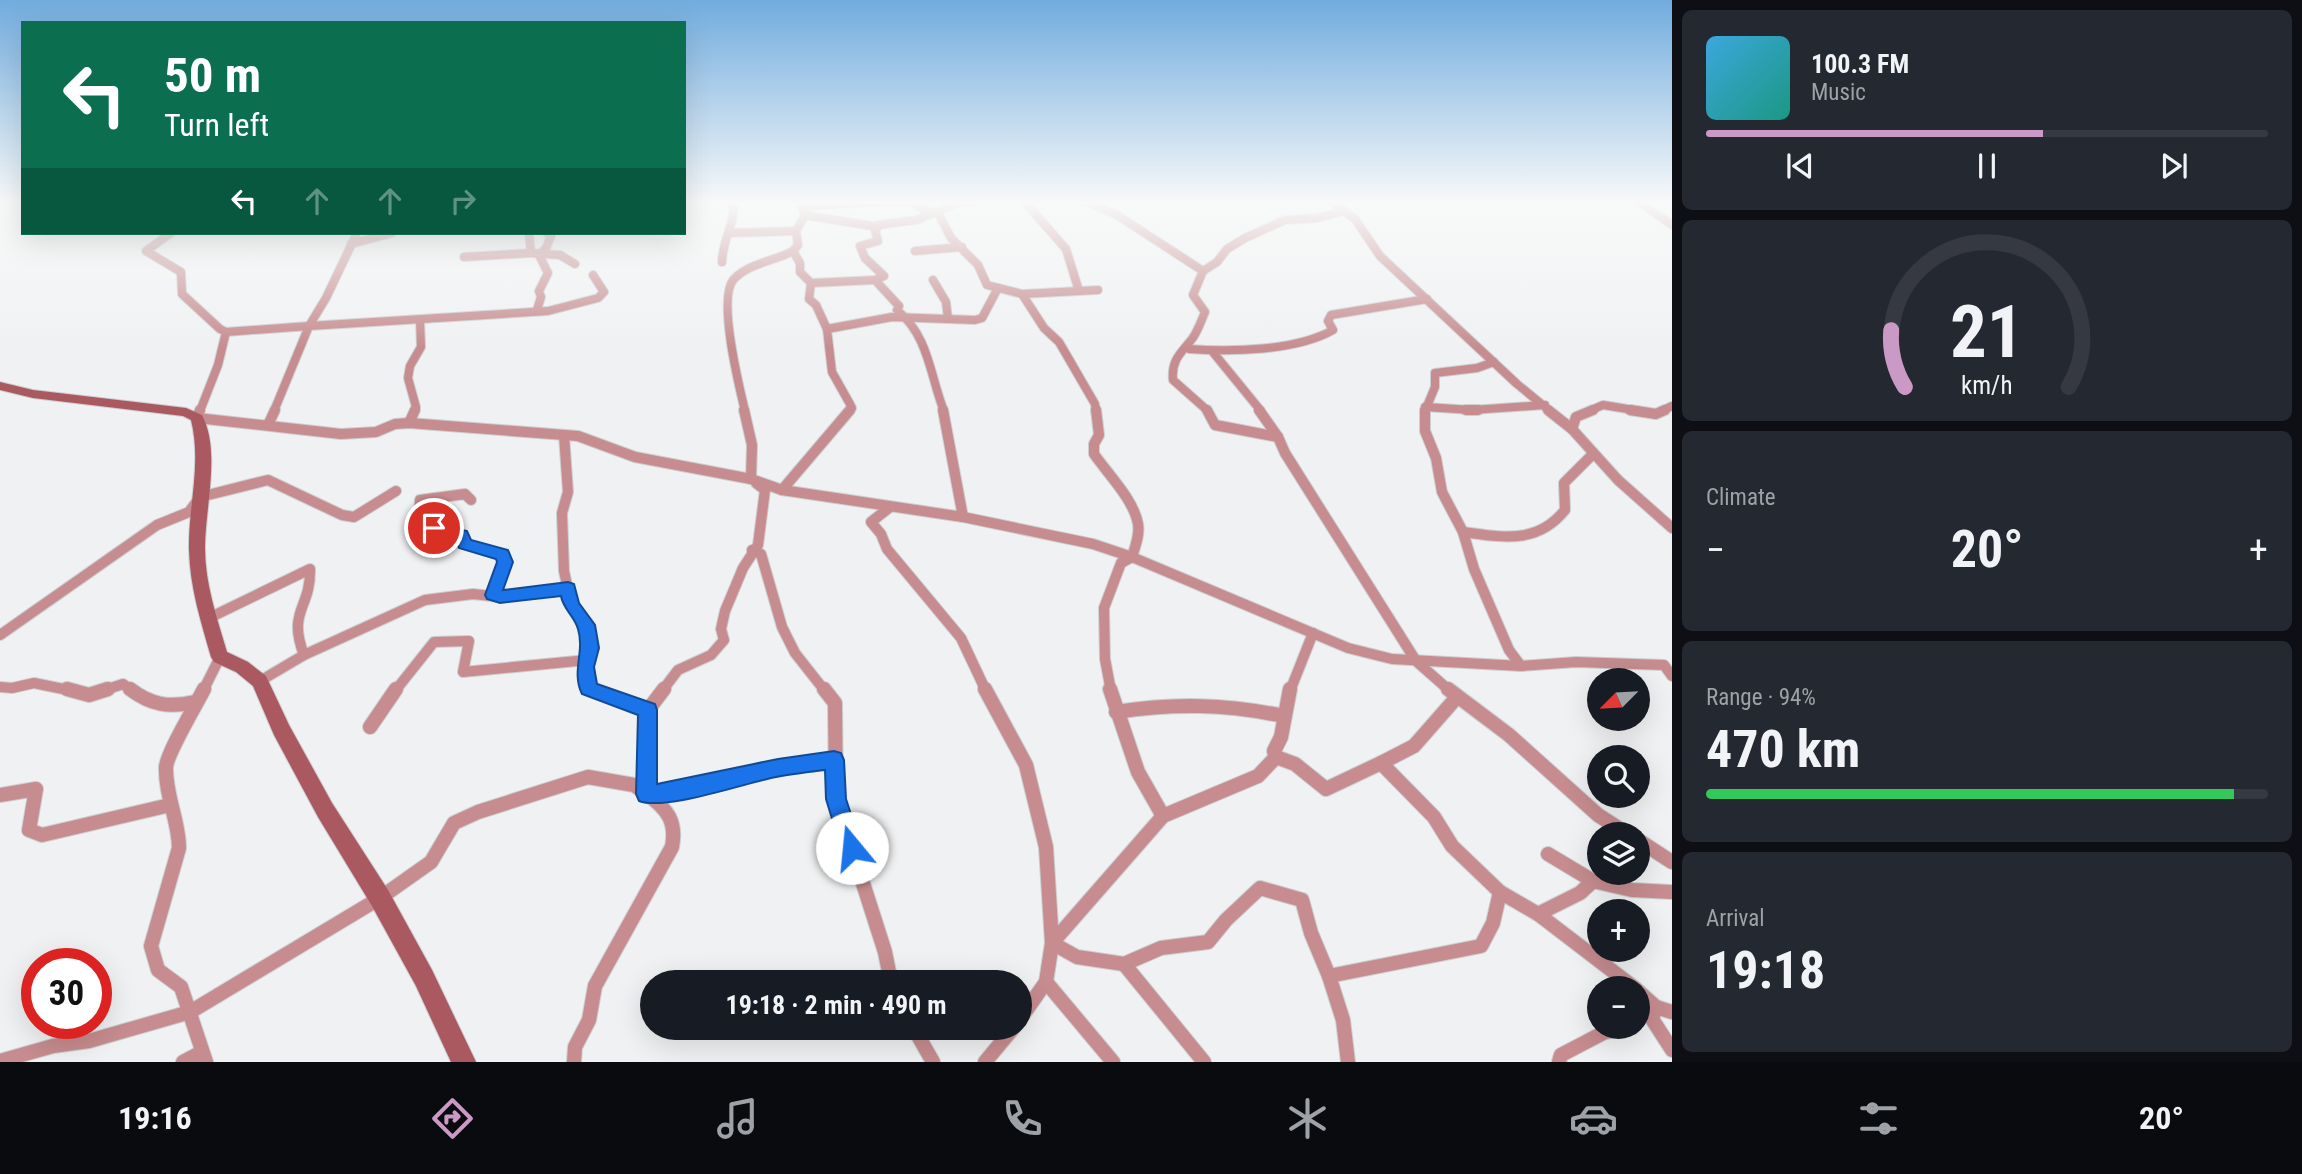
<!DOCTYPE html>
<html lang="en">
<head>
<meta charset="utf-8">
<style>
	:root { --surface:#171b24; --page:#242831; --text:#f1f3f6; --muted:#9ea1a6; --line:#363941; --accent:#cb99c5 }
	body { margin:0; font-family:"Roboto Condensed",sans-serif; background:var(--page); color:var(--text); height:100vh; display:flex; flex-direction:column; font-size:26px; white-space:nowrap }
	* { box-sizing:border-box; margin:0 }
	p { font-size:23px; color:var(--muted) }
	.icon { flex:none; width:38px; height:38px; fill:none; stroke:currentColor; stroke-width:2; stroke-linecap:round; stroke-linejoin:round }
	.map { position:relative; flex:1; overflow:hidden }
	.details { display:flex; flex-direction:column; gap:10px; padding:10px; background:#0d0f14; width:630px }
	.details>* { flex:none }
	.guide { position:absolute; left:21px; top:21px; width:665px; height:214px; border-radius:0px; box-shadow:0 7px 28px #0002; background:#0b6e4f; color:#fff; overflow:hidden }
	.needle { width:46px; rotate:246deg }
	.fabs { position:absolute; left:1587px; top:668px; display:grid; gap:14px }
	.fabs a { display:grid; place-items:center; width:63px; height:63px; border-radius:50%; background:var(--surface); box-shadow:0 7px 28px #0002; font-size:35px }
	.speed { position:absolute; left:21px; top:948px; display:flex; gap:14px; font-size:35px; font-weight:700; text-align:center }
	.speed>* { display:grid; place-content:center; width:91px; height:91px; border-radius:50%; background:var(--surface); box-shadow:0 7px 28px #0002; line-height:1 }
	.speed .limit { border:10px solid #d22; background:#fff; color:#111 }
	.pin { position:absolute; display:grid; place-items:center; width:60px; height:60px; color:#fff; margin:-30px; border:4px solid #fff; border-radius:50%; box-shadow:0 2px 7px #0007 }
	.me { position:absolute; width:77px; margin:-38px; rotate:343deg; stroke-linejoin:round; filter:drop-shadow(0 0 5px #0008) }
	.turn { display:flex; align-items:center; gap:24px; height:147px; padding:0 28px; font-size:32px }
	.turn .icon { width:91px; height:91px; stroke-width:2.5 }
	.turn b { display:block; font-size:49px; line-height:60px }
	.lanes { display:flex; align-items:center; height:66px; padding:0 28px; background:#0003; justify-content:center; gap:35px; direction:ltr }
	.lanes .off { opacity:.35 }
	.big { font-size:52px; font-weight:700; line-height:1.1 }
	.details .card { flex:1; display:flex; flex-direction:column; justify-content:center; gap:10px; min-width:0; padding:0 24px; border-radius:10px; background:var(--page) }
	.details .dial { align-items:center; gap:0 }
	.dial svg { height:182px; overflow:visible; fill:none; stroke:var(--line); stroke-width:7; stroke-linecap:round; text-anchor:middle }
	.dial text { fill:var(--text); stroke:none }
	.song { display:flex; align-items:center; gap:21px }
	.cover { width:84px; height:84px; border-radius:10px; background:linear-gradient(135deg,hsl(200 70% 55%),hsl(170 70% 35%)) }
	.played { height:7px; border-radius:4px; background:linear-gradient(90deg,var(--accent) 60%,var(--line) 60%) }
	.keys { display:flex; justify-content:space-around; direction:ltr }
	.heat { display:flex; justify-content:space-between; align-items:center; font-size:38px; direction:ltr }
	.charge { height:10px; border-radius:5px; background:linear-gradient(90deg,#34c759 94%,var(--line) 0) }
	.trip { position:absolute; left:640px; top:970px; width:392px; height:70px; border-radius:35px; background:var(--surface); box-shadow:0 7px 28px #0002; font-weight:700; line-height:70px; text-align:center }
	.dock { display:flex; height:112px; justify-content:space-around; align-items:center; background:#090b0e; color:var(--muted) }
	.dock .icon { width:49px; height:49px }
	.dock .selected { color:var(--accent) }
	.dock b { font-size:32px; color:var(--text) }
	main { display:flex; flex:1; min-height:0 }
	.map>svg:first-child { display:block }
	.lines { fill:none; stroke-linecap:round; stroke-linejoin:round }
	.street-far2-casing { stroke:#cdcecf; stroke-width:10 }
	.street-far1-casing { stroke:#cdcecf; stroke-width:12 }
	.street-casing { stroke:#cdcecf; stroke-width:16 }
	.secondary-casing { stroke:#cdcecf; stroke-width:2 }
	.street-far2 { stroke:#c68c8f; stroke-width:8 }
	.street-far1 { stroke:#c68c8f; stroke-width:10 }
	.street { stroke:#c68c8f; stroke-width:14 }
	.secondary { fill:#ab5961; fill-rule:evenodd }
	.route { fill:#1a73e8; stroke:#114b97; stroke-width:2 }
</style>
</head>
<body>
<main>
<div class="map">
<svg width="1672" height="1062" viewBox="0 0 1672 1062">
	<rect width="100%" height="100%" fill="#f0f1f2"/>
	<g class="lines">
		<defs>
			<g id="street-far2">
				<polyline points="910,201 923,209 938,213 951,238 978,265 987,285 1022,294 1044,328 1059,342 1095,404 1096,411"/>
				<polyline points="1024,201 1066,249 1079,291"/>
				<polyline points="1086,201 1117,215 1203,271"/>
				<polyline points="1330,201 1355,219 1380,256 1517,384 1550,411"/>
				<polyline points="1638,201 1672,225"/>
				<polyline points="805,215 878,227"/>
				<polyline points="171,233 146,251 181,272 182,294 220,329 226,332 309,326 274,411"/>
				<polyline points="357,233 326,298 309,326 548,311 598,298 604,292 593,275"/>
				<polyline points="529,233 531,253 560,255 575,264"/>
				<polyline points="729,233 796,231"/>
				<polyline points="351,244 392,233"/>
				<polyline points="915,251 962,247"/>
				<polyline points="464,257 531,253"/>
				<path d="M722 262C723 239 732 230 734 208L728 201"/>
				<polyline points="933,280 946,302 948,319"/>
				<polyline points="811,283 875,280"/>
				<polyline points="1022,294 1098,290"/>
				<polyline points="537,310 541,297 539,291 548,273 539,255 546,248 551,236 547,233"/>
				<polyline points="827,329 816,305 809,299 811,283 800,272 800,263 793,251 798,245 796,231 805,215 801,206 912,201"/>
				<path d="M1187 346 1189 349C1231 352 1296 351 1333 330L1328 321 1331 315 1427 299"/>
				<polyline points="1212,351 1261,411"/>
				<polyline points="1425,407 1472,410 1545,405"/>
				<polyline points="200,411 218,365 226,332"/>
				<polyline points="414,411 416,407 408,378 410,366 421,347 420,320"/>
				<path d="M745 411C739 386 717 297 734 279 749 263 775 261 793 251"/>
				<polyline points="849,411 852,408 850,404 832,372 827,329 892,317 975,320 982,318 998,288"/>
				<path d="M944 411C930 376 929 336 897 310L899 306 875 280 884 276 865 258 860 246 878 241 875 230 878 225 916 220 960 202 975 201"/>
				<path d="M1208 411 1173 380C1171 360 1181 353 1192 339 1198 331 1201 321 1205 312L1193 295 1203 271 1217 262 1227 249 1245 238 1285 220 1317 218 1340 212V208"/>
				<polyline points="1425,411 1435,387 1435,373 1477,368 1494,362"/>
				<polyline points="1589,411 1603,405 1640,411"/>
				<polyline points="1661,411 1672,406"/>
			</g>
			<g id="street-far1">
				<polyline points="200,410 197,418 341,434 376,432 395,424 409,423 578,436 635,457 751,479 782,490 963,517 1093,544 1132,557 1348,648 1392,659 1521,666 1576,662 1664,665 1672,676"/>
				<polyline points="744,410 752,445 751,479"/>
				<polyline points="943,410 963,517"/>
				<path d="M1096 410 1099 435 1094 444V454C1108 474 1134 500 1138 524 1140 535 1135 547 1132 557L1121 563 1104 608 1105 659 1111 691"/>
				<polyline points="1207,410 1215,425 1278,437 1285,453 1416,661 1450,691"/>
				<polyline points="1259,410 1278,437"/>
				<polyline points="1425,410 1425,431 1436,458 1442,492 1463,532 1474,569 1509,650 1521,666"/>
				<polyline points="1466,410 1478,410"/>
				<polyline points="1548,410 1572,429 1618,480 1672,528"/>
				<polyline points="1630,410 1656,414 1665,410"/>
				<polyline points="409,423 415,410"/>
				<polyline points="268,425 275,410"/>
				<polyline points="1572,429 1576,417 1593,410"/>
				<polyline points="564,435 568,492 562,513 564,571 571,604 587,625 590,647 585,667 589,688 596,691"/>
				<polyline points="782,490 850,410"/>
				<polyline points="471,500 465,494 420,500 419,526 461,535 464,544 502,555 505,562 493,595"/>
				<polyline points="890,507 871,522 881,534 887,549 961,638 986,691"/>
				<path d="M1463 532C1502 537 1537 545 1565 510L1564 483 1593 454"/>
				<polyline points="752,550 761,554 782,627 795,653 825,691"/>
				<path d="M209 618 310 569C311 609 287 610 304 655"/>
				<polyline points="0,635 157,525 189,512 200,497 268,480 342,515 354,517 396,491"/>
				<polyline points="260,681 304,655 425,600 473,594 500,597 568,588"/>
				<polyline points="0,687 12,688 34,683 73,691"/>
				<polyline points="102,691 123,684 132,691"/>
				<polyline points="203,691 220,657"/>
				<polyline points="395,691 434,642 469,641 463,672 587,660"/>
				<polyline points="662,691 678,670 711,655 724,640 721,629 725,611 743,568 758,545 765,490 756,483"/>
				<polyline points="1290,691 1313,633"/>
			</g>
			<g id="street">
				<polyline points="67,689 89,695 108,689"/>
				<path d="M130 689C151 705 169 708 195 702"/>
				<path d="M204 689C196 705 167 753 166 767 165 795 179 821 179 848L151 946 158 970 181 987 206 1062"/>
				<polyline points="592,689 648,710"/>
				<polyline points="824,689 835,703 836,799 885,952 891,982"/>
				<polyline points="985,689 1026,765 1046,847 1052,943 1077,957 1124,964 1161,948 1208,942 1226,920 1260,888 1302,900 1311,933 1329,976 1481,946 1493,923 1500,892"/>
				<polyline points="1110,689 1138,772 1163,816"/>
				<polyline points="1448,689 1509,735 1598,815 1629,835"/>
				<polyline points="1457,697 1414,746 1381,763 1434,817 1452,846 1500,892 1538,914 1636,989"/>
				<path d="M1116 712C1174 703 1226 704 1283 716"/>
				<polyline points="370,727 396,689"/>
				<polyline points="1276,757 1295,764 1326,789 1381,763"/>
				<polyline points="0,795 36,789 29,830 42,835 170,805"/>
				<polyline points="1638,840 1672,862"/>
				<polyline points="1548,854 1593,881 1632,890 1672,892"/>
				<polyline points="1538,914 1580,893 1593,881"/>
				<polyline points="1124,964 1204,1062"/>
				<polyline points="1329,976 1343,1020 1348,1062"/>
				<polyline points="1046,982 1113,1062"/>
				<polyline points="1638,991 1656,1007 1672,1012"/>
				<polyline points="1656,1007 1652,1019 1672,1050"/>
				<polyline points="1020,1019 1046,982 1052,943 1163,816 1258,776 1276,757 1274,751 1281,737 1290,689"/>
				<polyline points="913,1027 933,1062"/>
				<polyline points="0,1061 53,1046 89,1041 190,1012 380,898 431,862 454,823 478,812 588,777 634,785 647,794 670,792 778,768 834,760"/>
				<polyline points="183,1062 202,1052"/>
				<path d="M574 1062 575 1047 589 1020 595 986 672 847C677 821 667 809 647 794L648 710 664 689"/>
				<polyline points="985,1062 1014,1027"/>
				<polyline points="1559,1062 1561,1055 1605,1032 1633,1027"/>
			</g>
			<path id="secondary" d="M0 382 33 390 186 408 202 415C221 451 205 508 205 548 205 584 217 618 227 652L248 662 266 676 289 725 332 803 388 890 432 970 476 1062H451L416 986 372 906 318 817 274 735 253 686 236 672 214 662 211 657C201 622 190 588 189 550 188 506 202 464 191 420L183 416 33 398 0 390Z"/>
		</defs>
		<!-- street-far2 casing -->
		<use href="#street-far2" class="street-far2-casing"/>
		<!-- street-far1 casing -->
		<use href="#street-far1" class="street-far1-casing"/>
		<!-- street casing -->
		<use href="#street" class="street-casing"/>
		<!-- secondary casing -->
		<use href="#secondary" class="secondary-casing"/>
		<!-- street-far2 -->
		<use href="#street-far2" class="street-far2"/>
		<!-- street-far1 -->
		<use href="#street-far1" class="street-far1"/>
		<!-- street -->
		<use href="#street" class="street"/>
		<!-- secondary -->
		<use href="#secondary" class="secondary"/>
	</g>
	<!-- sky -->
	<linearGradient id="sky" x2="0" y2="1"><stop stop-color="#71acde"/><stop offset="0.58" stop-color="#f8f9f9"/><stop offset="1" stop-color="#f8f9f9" stop-opacity="0"/></linearGradient>
	<rect width="1672" height="349" fill="url(#sky)"/>
	<!-- route -->
	<path class="route" d="M434 523 467 531 471 540 508 550 513 562 503 590 568 582 574 584 579 603 595 625 599 648 594 667 597 684 655 704 657 710V784L778 759 834 751 841 753 844 760 846 799 862 848 859 855 852 858 844 855 841 848 826 799 825 770C809 772 792 774 776 777 745 783 666 811 639 801L636 794 638 715 582 694C571 672 585 652 578 629 575 617 563 609 561 596L500 603 487 599 485 595 497 562 496 559 459 548 455 539 428 533 426 528Z"/>
</svg>
<div class="fabs">
<a><svg class="needle" viewBox="-14 -14 28 28"><path d="M0-13l5 13h-10z" fill="#e53935"/><path d="M0 13l5-13h-10z" fill="#9ea1a6"/></svg></a>
<a><svg class="icon" aria-label="search" viewBox="0 0 24 24"><circle cx="10" cy="10" r="6"/><path d="M15 15l6 6"/></svg></a>
<a><svg class="icon" aria-label="layers" viewBox="0 0 24 24"><path d="M12 4l9 5-9 5-9-5zM3 14l9 5 9-5"/></svg></a>
<a>+</a>
<a>−</a>
</div>
<div class="speed"><div class="limit">30</div></div>
<div class="pin" style="left:434px;top:528px;background:#d93025"><svg class="icon" aria-label="arrive" viewBox="0 0 24 24"><path d="M6 21V4h12l-3 4 3 4H6"/></svg></div>
<svg class="me" style="left:852px;top:848px" viewBox="-20 -20 40 40"><circle r="19" fill="#fff"/><path d="M0-13L10 11 0 6-10 11z" fill="#1a73e8"/></svg>
<div class="trip">19:18 · 2 min · 490 m</div>
<div class="guide">
<div class="turn"><svg class="icon" aria-label="left" viewBox="0 0 24 24"><path d="M17 20v-9H6M10 6l-5 5 5 5"/></svg><div><b>50 m</b>Turn left</div></div>
<div class="lanes"><svg class="icon" aria-label="left" viewBox="0 0 24 24"><path d="M17 20v-9H6M10 6l-5 5 5 5"/></svg><svg class="icon off" aria-label="ahead" viewBox="0 0 24 24"><path d="M12 20V5M6 11l6-6 6 6"/></svg><svg class="icon off" aria-label="ahead" viewBox="0 0 24 24"><path d="M12 20V5M6 11l6-6 6 6"/></svg><svg class="icon off" aria-label="right" viewBox="0 0 24 24"><path d="M7 20v-9h11M14 6l5 5-5 5"/></svg></div>
</div>
</div>
<section class="details">
<div class="card">
<div class="song"><i class="cover"></i><div><b>100.3 FM</b><p>Music</p></div></div>
<div class="played"></div>
<div class="keys"><svg class="icon" aria-label="previous" viewBox="0 0 24 24"><path d="M18 5L8 12l10 7zM5 5v14"/></svg><svg class="icon" aria-label="pause" viewBox="0 0 24 24"><path d="M8 5v14M16 5v14"/></svg><svg class="icon" aria-label="next" viewBox="0 0 24 24"><path d="M6 5l10 7-10 7zM19 5v14"/></svg></div>
</div>
<div class="card dial"><svg viewBox="0 0 100 80">
<path d="M14 69A42 42 0 1 1 86 69"/>
<path d="M14 69A42 42 0 0 1 8 44" stroke="#cb99c5"/>
<text x="50" y="56" font-size="32" font-weight="700">21</text>
<text x="50" y="72" font-size="11">km/h</text>
</svg></div>
<div class="card"><p>Climate</p>
<div class="heat"><a>−</a><b class="big">20°</b><a>+</a></div>
</div>
<div class="card"><p>Range · 94%</p><b class="big">470 km</b><div class="charge"></div></div>
<div class="card"><p>Arrival</p><b class="big">19:18</b></div>
</section>
</main>
<nav class="dock">
<b>19:16</b>
<svg class="icon selected" aria-label="directions" viewBox="0 0 24 24"><path d="M12 3l9 9-9 9-9-9zM9 14v-3h6M13 9l2 2-2 2"/></svg>
<svg class="icon" aria-label="music" viewBox="0 0 24 24"><path d="M9 18V5l10-2v13"/><circle cx="6" cy="18" r="3"/><circle cx="16" cy="16" r="3"/></svg>
<svg class="icon" aria-label="phone" viewBox="0 0 24 24"><path d="M5 4h4l2 5-3 2q2 4 5 5l2-3 5 2v4C11 20 4 13 5 4z"/></svg>
<svg class="icon" aria-label="climate" viewBox="0 0 24 24"><path d="M12 3v18M4 7l16 10M4 17L20 7"/></svg>
<svg class="icon" aria-label="car" viewBox="0 0 24 24"><path d="M5 17H2v-5l4-1 3-4h7l3 4 3 1v5h-3M9 17h6M6 11h13"/><circle cx="7" cy="17" r="2"/><circle cx="17" cy="17" r="2"/></svg>
<svg class="icon" aria-label="filters" viewBox="0 0 24 24"><path d="M4 7h16M4 17h16"/><circle cx="9" cy="7" r="2"/><circle cx="15" cy="17" r="2"/></svg>
<b>20°</b>
</nav>
</body>
</html>
